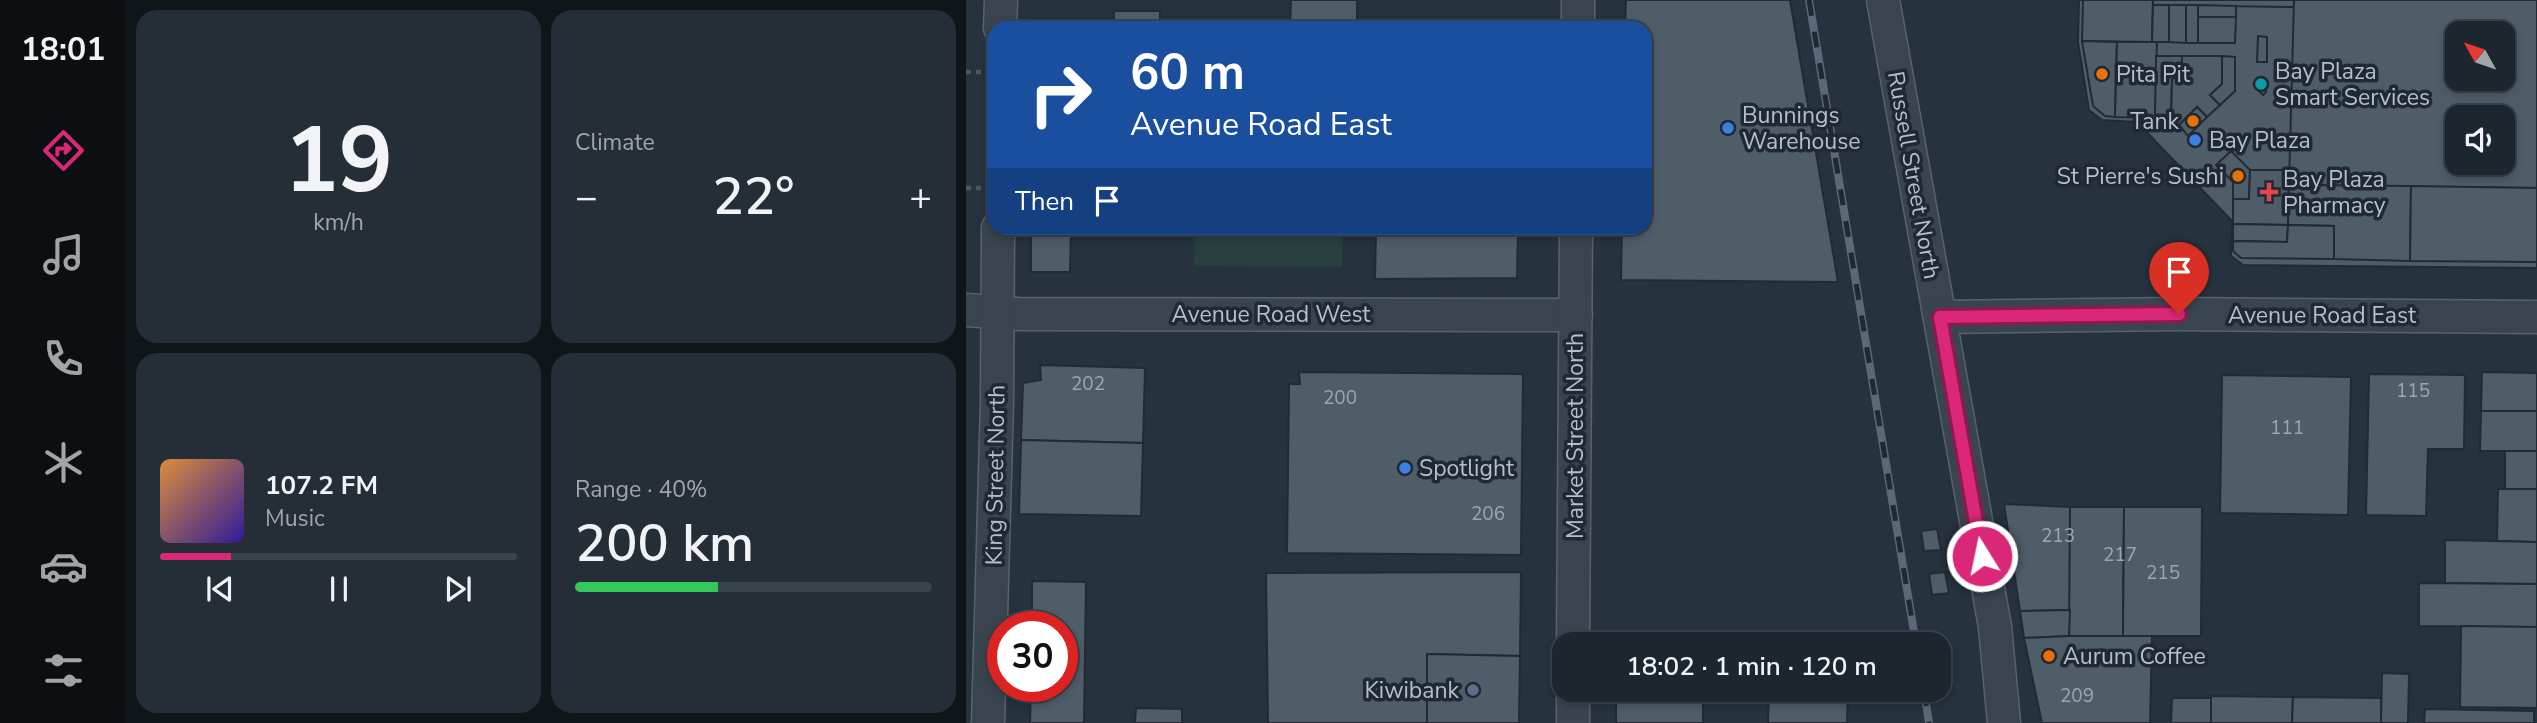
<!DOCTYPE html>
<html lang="en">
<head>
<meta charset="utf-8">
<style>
	:root { --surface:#1c262e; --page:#252e36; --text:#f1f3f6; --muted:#a0a5aa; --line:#3a434a; --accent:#db2777 }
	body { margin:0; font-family:"Nunito Sans",sans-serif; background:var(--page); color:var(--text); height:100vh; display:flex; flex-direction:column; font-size:26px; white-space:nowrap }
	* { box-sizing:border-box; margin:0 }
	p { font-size:23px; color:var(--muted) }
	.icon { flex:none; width:38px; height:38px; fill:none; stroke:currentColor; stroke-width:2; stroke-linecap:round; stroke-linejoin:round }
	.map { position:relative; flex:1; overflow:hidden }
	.side { display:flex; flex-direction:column; gap:10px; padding:10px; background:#0f1519; width:840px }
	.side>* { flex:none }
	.guide { position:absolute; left:21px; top:21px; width:665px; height:214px; border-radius:21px; box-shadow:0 4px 10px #0003,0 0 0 2px var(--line); background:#1a4fa0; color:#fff; overflow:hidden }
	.needle { width:46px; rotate:310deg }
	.tools { position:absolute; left:1479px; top:21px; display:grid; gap:14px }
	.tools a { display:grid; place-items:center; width:70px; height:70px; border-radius:14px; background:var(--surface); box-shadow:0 4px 10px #0003,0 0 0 2px var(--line); font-size:35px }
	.speed { position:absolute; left:21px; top:611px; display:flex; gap:14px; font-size:35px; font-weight:700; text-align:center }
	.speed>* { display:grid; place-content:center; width:91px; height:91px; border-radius:50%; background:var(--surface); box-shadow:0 4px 10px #0003,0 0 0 2px var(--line); line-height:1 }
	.speed .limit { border:10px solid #d22; background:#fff; color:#111 }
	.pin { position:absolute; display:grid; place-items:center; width:60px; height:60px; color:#fff; margin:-72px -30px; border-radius:50% 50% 50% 0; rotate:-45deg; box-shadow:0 0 7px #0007 }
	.pin .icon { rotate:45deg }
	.me { position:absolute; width:77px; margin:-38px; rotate:350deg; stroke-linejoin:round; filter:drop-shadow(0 0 5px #0008) }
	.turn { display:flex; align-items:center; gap:24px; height:147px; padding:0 28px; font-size:32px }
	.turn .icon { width:91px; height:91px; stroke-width:2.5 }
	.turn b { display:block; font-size:49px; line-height:60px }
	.then { display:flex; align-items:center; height:66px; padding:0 28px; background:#0003; gap:14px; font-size:26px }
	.big { font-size:52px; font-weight:600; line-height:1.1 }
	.side .tile { flex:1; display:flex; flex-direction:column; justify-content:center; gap:10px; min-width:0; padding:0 24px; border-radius:21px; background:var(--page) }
	.side .dial { align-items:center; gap:0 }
	.dial b { font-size:91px; line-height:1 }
	.song { display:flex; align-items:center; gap:21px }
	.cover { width:84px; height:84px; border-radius:10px; background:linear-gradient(135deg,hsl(30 70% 55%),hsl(250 70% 35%)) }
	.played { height:7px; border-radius:4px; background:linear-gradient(90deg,var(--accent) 20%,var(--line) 20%) }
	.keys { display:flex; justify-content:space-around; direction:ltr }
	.heat { display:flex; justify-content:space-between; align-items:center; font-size:38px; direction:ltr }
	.charge { height:10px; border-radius:5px; background:linear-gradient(90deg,#34c759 40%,var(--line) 0) }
	.side .tiles { flex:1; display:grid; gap:10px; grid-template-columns:repeat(2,1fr) }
	.trip { position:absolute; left:586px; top:632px; width:399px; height:70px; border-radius:21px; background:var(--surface); box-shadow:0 4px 10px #0003,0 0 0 2px var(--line); font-weight:600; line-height:70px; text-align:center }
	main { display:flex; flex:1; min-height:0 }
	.menu { display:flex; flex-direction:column; width:126px; justify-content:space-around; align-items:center; background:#0b0f12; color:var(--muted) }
	.menu .icon { width:49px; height:49px }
	.menu .selected { color:var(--accent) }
	.menu b { font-size:32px; color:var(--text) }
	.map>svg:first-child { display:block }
	.green { fill:#283f3f }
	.building { fill:#4f5d69; stroke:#212b35; stroke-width:2; fill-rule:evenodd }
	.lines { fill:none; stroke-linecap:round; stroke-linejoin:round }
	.minor-casing { stroke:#58626c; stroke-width:35 }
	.path { stroke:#465b5c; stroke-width:4.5; stroke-dasharray:5 5; stroke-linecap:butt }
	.minor { stroke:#3a444e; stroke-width:32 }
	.rail-casing { stroke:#5c6875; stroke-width:8 }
	.rail { stroke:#1f2933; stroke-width:5; stroke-dasharray:16; stroke-linecap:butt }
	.route-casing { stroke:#8e194d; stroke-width:18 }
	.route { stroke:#db2777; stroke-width:12 }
	.food-dot { fill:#e8710a; stroke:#1f2933; stroke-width:2.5 }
	.culture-dot { fill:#0f9aa8; stroke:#1f2933; stroke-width:2.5 }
	.shop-dot { fill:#3f7fe0; stroke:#1f2933; stroke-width:2.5 }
	.health-dot { fill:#e0444e; stroke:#1f2933; stroke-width:2.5 }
	.service-dot { fill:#5c6f8a; stroke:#1f2933; stroke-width:2.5 }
	.labels { text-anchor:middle; stroke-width:7; stroke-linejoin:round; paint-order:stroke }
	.number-label { font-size:19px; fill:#9ca6b1 }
	.poi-label { font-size:23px; fill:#b6bfc9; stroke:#1f2933; text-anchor:start }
	.street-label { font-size:23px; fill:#b6bfc9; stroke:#1f2933 }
</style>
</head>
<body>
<main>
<nav class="menu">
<b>18:01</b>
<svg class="icon selected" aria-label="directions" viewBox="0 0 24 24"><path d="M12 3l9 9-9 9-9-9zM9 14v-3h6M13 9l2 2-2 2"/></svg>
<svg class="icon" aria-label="music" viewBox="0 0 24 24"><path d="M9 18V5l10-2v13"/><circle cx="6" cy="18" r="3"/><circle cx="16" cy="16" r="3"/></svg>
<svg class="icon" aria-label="phone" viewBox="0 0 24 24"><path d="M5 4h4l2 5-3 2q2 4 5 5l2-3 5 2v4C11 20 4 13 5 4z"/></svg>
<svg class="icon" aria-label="climate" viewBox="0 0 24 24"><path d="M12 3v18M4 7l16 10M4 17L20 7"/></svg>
<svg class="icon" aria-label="car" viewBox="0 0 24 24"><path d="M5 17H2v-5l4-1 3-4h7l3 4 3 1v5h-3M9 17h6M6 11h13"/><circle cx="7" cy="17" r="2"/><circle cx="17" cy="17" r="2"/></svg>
<svg class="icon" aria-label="filters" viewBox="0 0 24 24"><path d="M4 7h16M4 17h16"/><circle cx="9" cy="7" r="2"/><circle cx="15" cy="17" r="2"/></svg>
</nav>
<section class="side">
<div class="tiles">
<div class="tile dial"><b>19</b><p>km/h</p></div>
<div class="tile"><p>Climate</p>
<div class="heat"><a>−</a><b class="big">22°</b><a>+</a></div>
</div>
<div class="tile">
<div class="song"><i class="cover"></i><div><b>107.2 FM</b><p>Music</p></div></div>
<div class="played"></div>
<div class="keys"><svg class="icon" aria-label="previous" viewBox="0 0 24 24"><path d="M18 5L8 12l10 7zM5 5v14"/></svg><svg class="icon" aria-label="pause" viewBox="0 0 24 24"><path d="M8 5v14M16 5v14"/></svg><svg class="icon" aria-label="next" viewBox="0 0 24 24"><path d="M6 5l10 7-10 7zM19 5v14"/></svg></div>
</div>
<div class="tile"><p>Range · 40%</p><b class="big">200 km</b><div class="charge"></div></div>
</div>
</section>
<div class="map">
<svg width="1571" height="723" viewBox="0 0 1571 723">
	<rect width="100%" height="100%" fill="#26323e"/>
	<!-- green -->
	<polygon class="green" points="229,228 377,228 376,267 228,266"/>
	<!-- building -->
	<g class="building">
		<polygon points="325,0 391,0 391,28 324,27"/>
		<polygon points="660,0 824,0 872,282 655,280 656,228 679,228 679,28 659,28"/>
		<path d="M1113 0H1571V268L1277 265 1265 256 1266 221 1171 122 1136 120 1123 110 1112 42ZM1491 33H1536V79H1491ZM1491 117H1536V163H1491Z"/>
		<polygon points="1117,0 1187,0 1186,42 1116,41"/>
		<polygon points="1187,0 1328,0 1328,7 1187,5"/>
		<path d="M1328 0H1571V188L1323 185ZM1491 33H1536V79H1491ZM1491 117H1536V163H1491Z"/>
		<polygon points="1187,5 1203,5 1203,42 1186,42"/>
		<polygon points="1203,5 1220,5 1220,43 1203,42"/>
		<rect x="1220" y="5" width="12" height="38"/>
		<polygon points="1232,5 1270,6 1270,17 1232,17"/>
		<polygon points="148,11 194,11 194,28 62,28 62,19 148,19"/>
		<polygon points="1232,17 1270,17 1269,43 1232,43"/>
		<polygon points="1292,36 1301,37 1301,62 1291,62"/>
		<polygon points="1116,41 1151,42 1149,117 1139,116 1127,106"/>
		<polygon points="1151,42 1191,42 1189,118 1149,117"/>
		<polygon points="1190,56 1216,56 1216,74 1212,74 1206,80 1205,118 1189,118"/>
		<polygon points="1216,56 1256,56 1256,84 1244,95 1254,105 1241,117 1231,107 1213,125 1205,118 1206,80 1212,74 1216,74"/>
		<polygon points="1256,56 1269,57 1269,91 1254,105 1244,95 1256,84"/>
		<polygon points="1291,79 1300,79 1300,92 1297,95 1290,88"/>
		<polygon points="1231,107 1241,117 1222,136 1213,125"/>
		<polygon points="1265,151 1284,170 1283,199 1267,199 1267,182 1250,165"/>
		<polygon points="1284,170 1323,170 1322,225 1267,224 1267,199 1283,199"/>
		<polygon points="1323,185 1445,186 1444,261 1368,259 1368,226 1322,225"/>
		<polygon points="1445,186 1571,188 1571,262 1444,261"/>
		<polygon points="1267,224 1322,225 1321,242 1267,241"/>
		<polygon points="1322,225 1368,226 1368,259 1275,258 1267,251 1267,241 1321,242"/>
		<polygon points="65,228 105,228 104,272 65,272"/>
		<polygon points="410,228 552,228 551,278 409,279"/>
		<polygon points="74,365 179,368 177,443 55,440 57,383 75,380"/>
		<polygon points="333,372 557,374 555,555 321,553 323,384 334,384"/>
		<polygon points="1516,372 1571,373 1571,411 1515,411"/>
		<polygon points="1403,374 1499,375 1498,449 1462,449 1460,516 1400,515"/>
		<polygon points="1256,375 1385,377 1382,515 1254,513"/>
		<polygon points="1515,411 1571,411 1571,451 1514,451"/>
		<polygon points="55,440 177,443 175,516 53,514"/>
		<rect x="1539" y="451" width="32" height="38"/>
		<polygon points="1532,489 1571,489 1571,542 1531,541"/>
		<polygon points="1038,504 1104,507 1104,610 1054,611"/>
		<polygon points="1104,507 1158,507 1157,636 1103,636"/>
		<polygon points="1158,507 1236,507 1235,636 1157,636"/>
		<polygon points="971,529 975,550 958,551 955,531"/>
		<polygon points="1479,540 1571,542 1571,584 1479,583"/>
		<polygon points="555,572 554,656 461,654 461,723 302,723 300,573"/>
		<polygon points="979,572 983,593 966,595 963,574"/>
		<polygon points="66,581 120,582 118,723 64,723 65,686 96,686 96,626 66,626"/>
		<polygon points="1453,583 1571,584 1571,627 1453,626"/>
		<polygon points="1104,610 1103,636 1058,638 1054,611"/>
		<polygon points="1495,626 1571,627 1571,708 1494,707"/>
		<polygon points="1103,636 1186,636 1184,723 1076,723 1058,638"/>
		<polygon points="882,641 882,644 803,644 803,643"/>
		<polygon points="461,654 554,656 553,723 461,723"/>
		<polygon points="1416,673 1443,674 1442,723 1415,723"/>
		<rect x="650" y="690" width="87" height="33"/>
		<polygon points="803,690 882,690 881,723 802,723"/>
		<polygon points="1245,696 1327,697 1326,723 1245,723"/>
		<polygon points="1327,697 1415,698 1415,723 1326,723"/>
		<polygon points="1206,698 1245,698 1245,723 1205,723"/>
		<polygon points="170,708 216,709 216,723 169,723"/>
		<polygon points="1459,709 1568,711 1568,723 1458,723"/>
	</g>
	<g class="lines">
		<defs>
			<g id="minor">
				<polyline points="917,0 1029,627 1038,723"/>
				<polyline points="34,28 35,0"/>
				<polyline points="612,28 612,0"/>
				<polyline points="0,310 53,314 610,315"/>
				<polyline points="974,317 1213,314 1571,317"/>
				<polyline points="607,644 610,228"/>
				<polyline points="22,723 31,402 32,228"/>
				<polyline points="607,723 607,690"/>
			</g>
		</defs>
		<!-- minor casing -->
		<use href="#minor" class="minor-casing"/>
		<!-- path -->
		<g class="path">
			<polyline points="0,72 28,72"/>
			<polyline points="0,188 28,188"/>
		</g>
		<!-- minor -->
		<use href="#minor" class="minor"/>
		<defs>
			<g id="rail">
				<polyline points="843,0 950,644"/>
				<polyline points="958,690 963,723"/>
			</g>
		</defs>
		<!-- rail casing -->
		<use href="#rail" class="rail-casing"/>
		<!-- rail -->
		<use href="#rail" class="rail"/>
	</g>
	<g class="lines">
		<defs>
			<polyline id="route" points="1016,556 974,317 1213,314"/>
		</defs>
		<!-- route casing -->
		<use href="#route" class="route-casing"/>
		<!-- route -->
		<use href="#route" class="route"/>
	</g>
	<!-- markers -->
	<g class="food-dot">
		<circle cx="1136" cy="74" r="7"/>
		<circle cx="1227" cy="121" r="7"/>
		<circle cx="1272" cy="176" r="7"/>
		<circle cx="1083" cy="656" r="7"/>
	</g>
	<circle class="culture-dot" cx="1295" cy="84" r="7"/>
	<g class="shop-dot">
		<circle cx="762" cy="128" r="7"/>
		<circle cx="1229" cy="140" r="7"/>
		<circle cx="439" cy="468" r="7"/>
	</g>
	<path class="health-dot" d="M1299.5 181.5h7v7h7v7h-7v7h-7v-7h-7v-7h7z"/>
	<circle class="service-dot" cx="507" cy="690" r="7"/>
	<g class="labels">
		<!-- number labels -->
		<g class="number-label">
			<text x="122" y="390">202</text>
			<text x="1447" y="397">115</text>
			<text x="374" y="404">200</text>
			<text x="1321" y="434">111</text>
			<text x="522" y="520">206</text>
			<text x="1092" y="542">213</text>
			<text x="1154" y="561">217</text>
			<text x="1197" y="579">215</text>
			<text x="1111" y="702">209</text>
		</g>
		<!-- poi labels -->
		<g class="poi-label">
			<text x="1309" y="79">Bay Plaza<tspan x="1309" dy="26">Smart Services</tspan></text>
			<text x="1150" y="82">Pita Pit</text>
			<text x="776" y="123">Bunnings<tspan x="776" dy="26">Warehouse</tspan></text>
			<text x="1213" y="129" text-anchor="end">Tank</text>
			<text x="1243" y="148">Bay Plaza</text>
			<text x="1258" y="184" text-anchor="end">St Pierre's Sushi</text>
			<text x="1317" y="187">Bay Plaza<tspan x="1317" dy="26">Pharmacy</tspan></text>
			<text x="453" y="476">Spotlight</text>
			<text x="1097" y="664">Aurum Coffee</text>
			<text x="493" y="698" text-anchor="end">Kiwibank</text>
		</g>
		<!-- street labels -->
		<g class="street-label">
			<text transform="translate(948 175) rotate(80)" y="8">Russell Street North</text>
			<text x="305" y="322">Avenue Road West</text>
			<text x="1356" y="323">Avenue Road East</text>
			<text transform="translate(609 436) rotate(-90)" y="8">Market Street North</text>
			<text transform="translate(29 475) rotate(-89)" y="8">King Street North</text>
		</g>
	</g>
</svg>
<div class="tools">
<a><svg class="needle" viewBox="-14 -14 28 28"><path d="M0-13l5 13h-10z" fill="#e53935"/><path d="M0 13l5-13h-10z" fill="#a0a5aa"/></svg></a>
<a><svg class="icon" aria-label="sound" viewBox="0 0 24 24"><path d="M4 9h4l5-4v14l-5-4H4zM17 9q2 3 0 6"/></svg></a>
</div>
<div class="speed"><div class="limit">30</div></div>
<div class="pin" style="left:1213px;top:314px;background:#d93025"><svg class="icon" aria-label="arrive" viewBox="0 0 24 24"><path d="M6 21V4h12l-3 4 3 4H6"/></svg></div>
<svg class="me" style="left:1016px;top:556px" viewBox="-20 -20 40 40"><circle r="17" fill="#db2777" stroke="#fff" stroke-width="3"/><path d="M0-11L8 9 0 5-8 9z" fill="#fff"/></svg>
<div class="trip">18:02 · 1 min · 120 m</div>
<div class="guide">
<div class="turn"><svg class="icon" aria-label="right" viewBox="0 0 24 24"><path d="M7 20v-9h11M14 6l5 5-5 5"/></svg><div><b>60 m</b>Avenue Road East</div></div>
<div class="then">Then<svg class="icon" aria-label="arrive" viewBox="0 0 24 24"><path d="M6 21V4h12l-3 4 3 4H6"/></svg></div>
</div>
</div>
</main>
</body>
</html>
